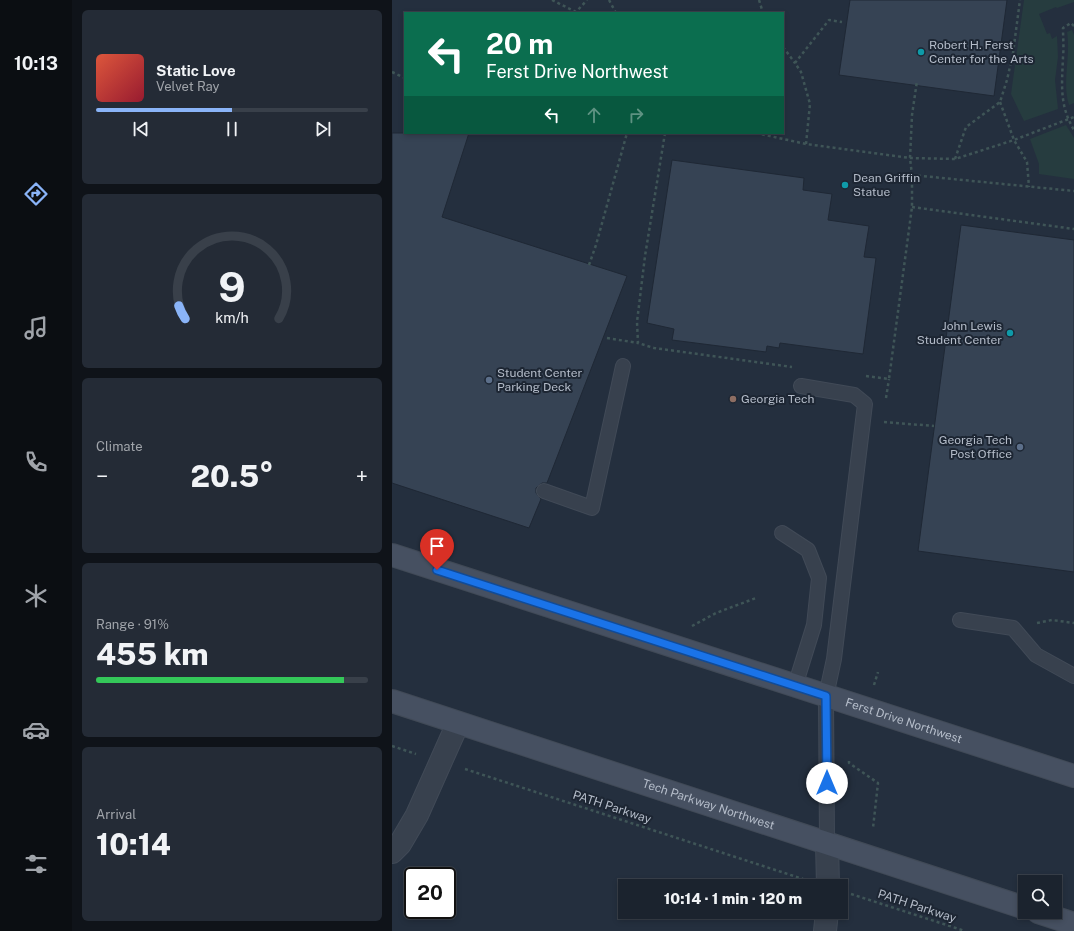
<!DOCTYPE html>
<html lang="en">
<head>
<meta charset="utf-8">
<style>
	:root { --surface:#1b232e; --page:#242b36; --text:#f1f3f6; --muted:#a0a4aa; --line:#39404a; --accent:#8ab4f8 }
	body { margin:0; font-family:"Public Sans",sans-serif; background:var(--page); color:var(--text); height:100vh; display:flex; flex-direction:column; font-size:15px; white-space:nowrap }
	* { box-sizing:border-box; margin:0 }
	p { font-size:13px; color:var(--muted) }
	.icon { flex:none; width:22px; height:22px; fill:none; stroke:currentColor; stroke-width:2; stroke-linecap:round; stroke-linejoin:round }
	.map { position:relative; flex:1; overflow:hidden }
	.details { display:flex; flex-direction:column; gap:10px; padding:10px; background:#0f1319; width:320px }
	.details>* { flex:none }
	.top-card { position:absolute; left:12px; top:12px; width:380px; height:122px; border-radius:0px; box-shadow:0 2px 6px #0003,0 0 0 1px var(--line); background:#0b6e4f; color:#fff; overflow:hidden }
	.tools { position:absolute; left:626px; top:875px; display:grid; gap:8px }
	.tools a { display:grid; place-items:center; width:44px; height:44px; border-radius:0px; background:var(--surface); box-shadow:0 2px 6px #0003,0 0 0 1px var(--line); font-size:20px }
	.speed { position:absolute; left:12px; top:867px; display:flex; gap:8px; font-size:20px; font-weight:700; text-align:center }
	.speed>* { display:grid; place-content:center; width:52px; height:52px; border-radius:50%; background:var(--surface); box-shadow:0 2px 6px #0003,0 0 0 1px var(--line); line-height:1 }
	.speed .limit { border:2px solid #111; border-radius:6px; background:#fff; color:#111 }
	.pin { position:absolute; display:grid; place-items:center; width:34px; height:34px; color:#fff; margin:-41px -17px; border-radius:50% 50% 50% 0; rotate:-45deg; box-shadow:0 0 4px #0007 }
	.pin .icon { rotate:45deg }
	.me { position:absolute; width:44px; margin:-22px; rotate:0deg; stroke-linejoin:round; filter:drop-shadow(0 0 3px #0008) }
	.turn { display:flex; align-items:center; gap:14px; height:84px; padding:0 16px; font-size:18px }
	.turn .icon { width:52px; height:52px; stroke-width:2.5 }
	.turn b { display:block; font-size:28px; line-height:34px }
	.lanes { display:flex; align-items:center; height:38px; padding:0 16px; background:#0003; justify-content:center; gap:20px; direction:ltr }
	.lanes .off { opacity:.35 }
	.big { font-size:30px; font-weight:800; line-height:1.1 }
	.details .widget { flex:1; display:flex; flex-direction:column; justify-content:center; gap:6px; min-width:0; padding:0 14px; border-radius:6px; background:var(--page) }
	.details .dial { align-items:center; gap:0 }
	.dial svg { height:104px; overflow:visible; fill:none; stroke:var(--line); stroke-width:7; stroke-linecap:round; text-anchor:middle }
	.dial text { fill:var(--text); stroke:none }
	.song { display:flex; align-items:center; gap:12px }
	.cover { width:48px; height:48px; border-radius:6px; background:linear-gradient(135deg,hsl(10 70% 55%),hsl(350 70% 35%)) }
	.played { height:4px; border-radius:2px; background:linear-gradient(90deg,var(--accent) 50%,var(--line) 50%) }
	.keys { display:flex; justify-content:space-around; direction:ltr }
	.heat { display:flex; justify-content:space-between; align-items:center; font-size:22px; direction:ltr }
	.charge { height:6px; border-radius:3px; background:linear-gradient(90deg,#34c759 91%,var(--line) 0) }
	.trip { position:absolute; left:226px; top:879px; width:230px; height:40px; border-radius:0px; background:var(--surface); box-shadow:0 2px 6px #0003,0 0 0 1px var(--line); font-weight:800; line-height:40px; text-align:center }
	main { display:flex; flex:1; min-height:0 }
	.tabs { display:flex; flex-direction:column; width:72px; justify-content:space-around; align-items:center; background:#0b0e12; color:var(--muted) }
	.tabs .icon { width:28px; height:28px }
	.tabs .selected { color:var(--accent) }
	.tabs b { font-size:18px; color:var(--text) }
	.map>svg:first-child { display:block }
	.green { fill:#263c3f }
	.building { fill:#364354; stroke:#1f2835 }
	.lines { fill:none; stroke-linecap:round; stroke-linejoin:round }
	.lane-casing { stroke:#414a57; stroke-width:16 }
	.street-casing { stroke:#414a57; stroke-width:24 }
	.secondary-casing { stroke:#414a57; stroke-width:24 }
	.path { stroke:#3f5557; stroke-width:2.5; stroke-dasharray:3 3; stroke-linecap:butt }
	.lane { stroke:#38414e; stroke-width:14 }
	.street { stroke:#38414e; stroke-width:22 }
	.secondary { stroke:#465061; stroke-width:22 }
	.route-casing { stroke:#114b97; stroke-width:10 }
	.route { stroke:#1a73e8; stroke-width:7 }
	.culture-dot { fill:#0f9aa8; stroke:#1d2633; stroke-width:1.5 }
	.service-dot { fill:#5c6f8a; stroke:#1d2633; stroke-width:1.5 }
	.education-dot { fill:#8d6e63; stroke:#1d2633; stroke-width:1.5 }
	.labels { text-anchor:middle; stroke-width:4; stroke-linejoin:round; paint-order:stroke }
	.poi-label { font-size:12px; fill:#b4bcc9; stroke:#1d2633; text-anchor:start }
	.street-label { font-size:12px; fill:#b4bcc9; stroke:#1d2633 }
</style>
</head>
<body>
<main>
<nav class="tabs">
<b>10:13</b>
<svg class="icon selected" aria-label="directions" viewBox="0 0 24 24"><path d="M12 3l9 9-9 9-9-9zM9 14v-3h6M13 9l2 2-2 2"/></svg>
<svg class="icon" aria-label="music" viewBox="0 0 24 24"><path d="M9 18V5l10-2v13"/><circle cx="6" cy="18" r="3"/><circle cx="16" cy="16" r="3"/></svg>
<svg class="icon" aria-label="phone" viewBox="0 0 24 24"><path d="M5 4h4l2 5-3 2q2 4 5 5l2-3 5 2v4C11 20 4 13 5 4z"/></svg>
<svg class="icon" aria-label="climate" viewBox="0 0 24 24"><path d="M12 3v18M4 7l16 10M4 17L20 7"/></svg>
<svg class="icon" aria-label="car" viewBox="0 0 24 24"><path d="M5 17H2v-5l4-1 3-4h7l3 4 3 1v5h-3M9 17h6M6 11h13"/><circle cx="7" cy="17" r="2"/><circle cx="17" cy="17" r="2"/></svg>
<svg class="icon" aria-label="filters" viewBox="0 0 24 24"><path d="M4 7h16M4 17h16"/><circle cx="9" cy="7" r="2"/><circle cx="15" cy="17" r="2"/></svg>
</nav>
<section class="details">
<div class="widget">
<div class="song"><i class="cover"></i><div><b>Static Love</b><p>Velvet Ray</p></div></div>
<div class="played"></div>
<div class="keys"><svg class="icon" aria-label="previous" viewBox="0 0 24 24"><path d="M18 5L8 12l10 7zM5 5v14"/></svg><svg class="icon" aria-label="pause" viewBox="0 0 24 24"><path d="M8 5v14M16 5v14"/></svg><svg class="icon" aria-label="next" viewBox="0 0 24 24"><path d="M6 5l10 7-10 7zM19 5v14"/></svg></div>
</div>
<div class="widget dial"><svg viewBox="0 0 100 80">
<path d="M14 69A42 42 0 1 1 86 69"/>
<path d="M14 69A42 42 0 0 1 9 59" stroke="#8ab4f8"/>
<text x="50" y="56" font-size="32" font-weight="700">9</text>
<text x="50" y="72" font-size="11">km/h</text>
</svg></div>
<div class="widget"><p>Climate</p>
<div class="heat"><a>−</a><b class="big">20.5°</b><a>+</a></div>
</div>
<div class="widget"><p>Range · 91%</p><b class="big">455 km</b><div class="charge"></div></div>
<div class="widget"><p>Arrival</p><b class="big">10:14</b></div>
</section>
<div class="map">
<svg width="682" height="931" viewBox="0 0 682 931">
	<rect width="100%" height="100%" fill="#242f3e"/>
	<!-- green -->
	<g class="green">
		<polygon points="632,0 682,0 682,2 665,8 664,7 647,14 655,34 658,33 660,39 665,36 666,57 663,80 666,109 632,121 619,94"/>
		<path d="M680 30 682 35V103L677 105C670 81 679 57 675 32Z"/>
		<polygon points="674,125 682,138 682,179 647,174 647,164 638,139"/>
	</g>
	<!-- building -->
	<g class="building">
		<polygon points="458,0 615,0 602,96 447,75"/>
		<polygon points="0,133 77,133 50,217 235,276 155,483 150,483 144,488 144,493 149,499 137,528 0,483"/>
		<polygon points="280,160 412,178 411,190 440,194 436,220 477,226 472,257 484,258 471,354 388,343 387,348 375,346 374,352 280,340 282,329 255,323"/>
		<polygon points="569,225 682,240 682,572 526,551"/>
	</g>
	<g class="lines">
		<defs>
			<g id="lane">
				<polyline points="409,386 462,395 473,404 442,659 434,696 435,843"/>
				<polyline points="152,491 200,508 231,366"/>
				<polyline points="390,533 416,550 427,578 422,625 403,686"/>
				<polyline points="568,620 621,628 644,655 682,676"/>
			</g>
			<g id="street">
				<polyline points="435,843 436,886"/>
				<polyline points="0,852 8,844 25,815 66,723"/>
				<polyline points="433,931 435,912"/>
			</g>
			<g id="secondary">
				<path id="s1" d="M0 555 682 776"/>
				<path id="s2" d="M0 701 633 908"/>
				<polyline points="646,912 682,924"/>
			</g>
		</defs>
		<!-- lane casing -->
		<use href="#lane" class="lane-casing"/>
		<!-- street casing -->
		<use href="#street" class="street-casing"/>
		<!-- secondary casing -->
		<use href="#secondary" class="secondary-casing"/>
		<!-- path -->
		<g class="path">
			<polyline points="160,0 186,13"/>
			<polyline points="217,0 224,13"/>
			<polyline points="367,0 371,13"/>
			<polyline points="182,13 184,12 195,0"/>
			<path d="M682 26 679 23 671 28C671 38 672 47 671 57 670 84 667 105 682 130"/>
			<polyline points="391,47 403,63"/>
			<polyline points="0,72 13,78"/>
			<polyline points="608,102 622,140 635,162 637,187"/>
			<polyline points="273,133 253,256 245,322 246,343 262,348 400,367"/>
			<polyline points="364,133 414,144 518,158 563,159 622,140 682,117"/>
			<polyline points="414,144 418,104 409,72 403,63 437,20 450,22"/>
			<polyline points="563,159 574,127 608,102 615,80 621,53 628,0"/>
			<polyline points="520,175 682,191"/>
			<polyline points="520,207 682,229"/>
			<polyline points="197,265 204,245 235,133"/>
			<polyline points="215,338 246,343"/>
			<polyline points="474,376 497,379 520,207 520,175 518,158 520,115 525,81"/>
			<polyline points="494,398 497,379"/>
			<polyline points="492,422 542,426"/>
			<polyline points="645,623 660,620 682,623"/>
			<polyline points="300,626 324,613 364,598"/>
			<polyline points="482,685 486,672"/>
			<polyline points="0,746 24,754"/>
			<polyline points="457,761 457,763 486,783 481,828"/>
			<polyline points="73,769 411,879"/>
			<polyline points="459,894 573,931"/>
		</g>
		<!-- lane -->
		<use href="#lane" class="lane"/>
		<!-- street -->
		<use href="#street" class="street"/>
		<!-- secondary -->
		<use href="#secondary" class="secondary"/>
	</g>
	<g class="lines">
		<defs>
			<polyline id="route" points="45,570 434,696 435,783"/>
		</defs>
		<!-- route casing -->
		<use href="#route" class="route-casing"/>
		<!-- route -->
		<use href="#route" class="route"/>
	</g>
	<!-- markers -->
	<g class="culture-dot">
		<circle cx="529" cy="52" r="4"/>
		<circle cx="453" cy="185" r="4"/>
		<circle cx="618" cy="333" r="4"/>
	</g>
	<g class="service-dot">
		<circle cx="97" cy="380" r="4"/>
		<circle cx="628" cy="447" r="4"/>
	</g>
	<circle class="education-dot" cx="341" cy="399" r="4"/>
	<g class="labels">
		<!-- poi labels -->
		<g class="poi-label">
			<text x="537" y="49">Robert H. Ferst<tspan x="537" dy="14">Center for the Arts</tspan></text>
			<text x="461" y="182">Dean Griffin<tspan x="461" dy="14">Statue</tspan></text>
			<text x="610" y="330" text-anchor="end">John Lewis<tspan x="610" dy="14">Student Center</tspan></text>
			<text x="105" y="377">Student Center<tspan x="105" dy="14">Parking Deck</tspan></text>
			<text x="349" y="403">Georgia Tech</text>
			<text x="620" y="444" text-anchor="end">Georgia Tech<tspan x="620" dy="14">Post Office</tspan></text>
		</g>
		<!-- street labels -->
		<g class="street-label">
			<text dy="4" stroke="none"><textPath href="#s1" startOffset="538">Ferst Drive Northwest</textPath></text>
			<text dy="4" stroke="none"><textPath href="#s2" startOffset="333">Tech Parkway Northwest</textPath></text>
			<text transform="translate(220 807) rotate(18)" y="4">PATH Parkway</text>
			<text transform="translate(525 906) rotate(18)" y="4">PATH Parkway</text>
		</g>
	</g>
</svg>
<div class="tools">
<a><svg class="icon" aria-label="search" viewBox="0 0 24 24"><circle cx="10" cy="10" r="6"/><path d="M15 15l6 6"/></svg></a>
</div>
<div class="speed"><div class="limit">20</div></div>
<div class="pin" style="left:45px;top:570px;background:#d93025"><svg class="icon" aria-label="arrive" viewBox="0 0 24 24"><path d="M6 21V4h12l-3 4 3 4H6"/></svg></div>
<svg class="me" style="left:435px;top:783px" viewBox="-20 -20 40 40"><circle r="19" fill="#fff"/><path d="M0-13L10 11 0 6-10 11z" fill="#1a73e8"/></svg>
<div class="trip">10:14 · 1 min · 120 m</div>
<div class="top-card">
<div class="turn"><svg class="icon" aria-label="left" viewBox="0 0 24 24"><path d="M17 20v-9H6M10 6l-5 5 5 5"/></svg><div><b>20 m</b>Ferst Drive Northwest</div></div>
<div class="lanes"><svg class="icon" aria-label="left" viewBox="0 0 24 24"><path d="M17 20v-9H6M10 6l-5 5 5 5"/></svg><svg class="icon off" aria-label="ahead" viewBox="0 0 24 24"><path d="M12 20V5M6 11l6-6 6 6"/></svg><svg class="icon off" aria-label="right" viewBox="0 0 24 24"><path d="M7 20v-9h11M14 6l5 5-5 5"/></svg></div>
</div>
</div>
</main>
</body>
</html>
